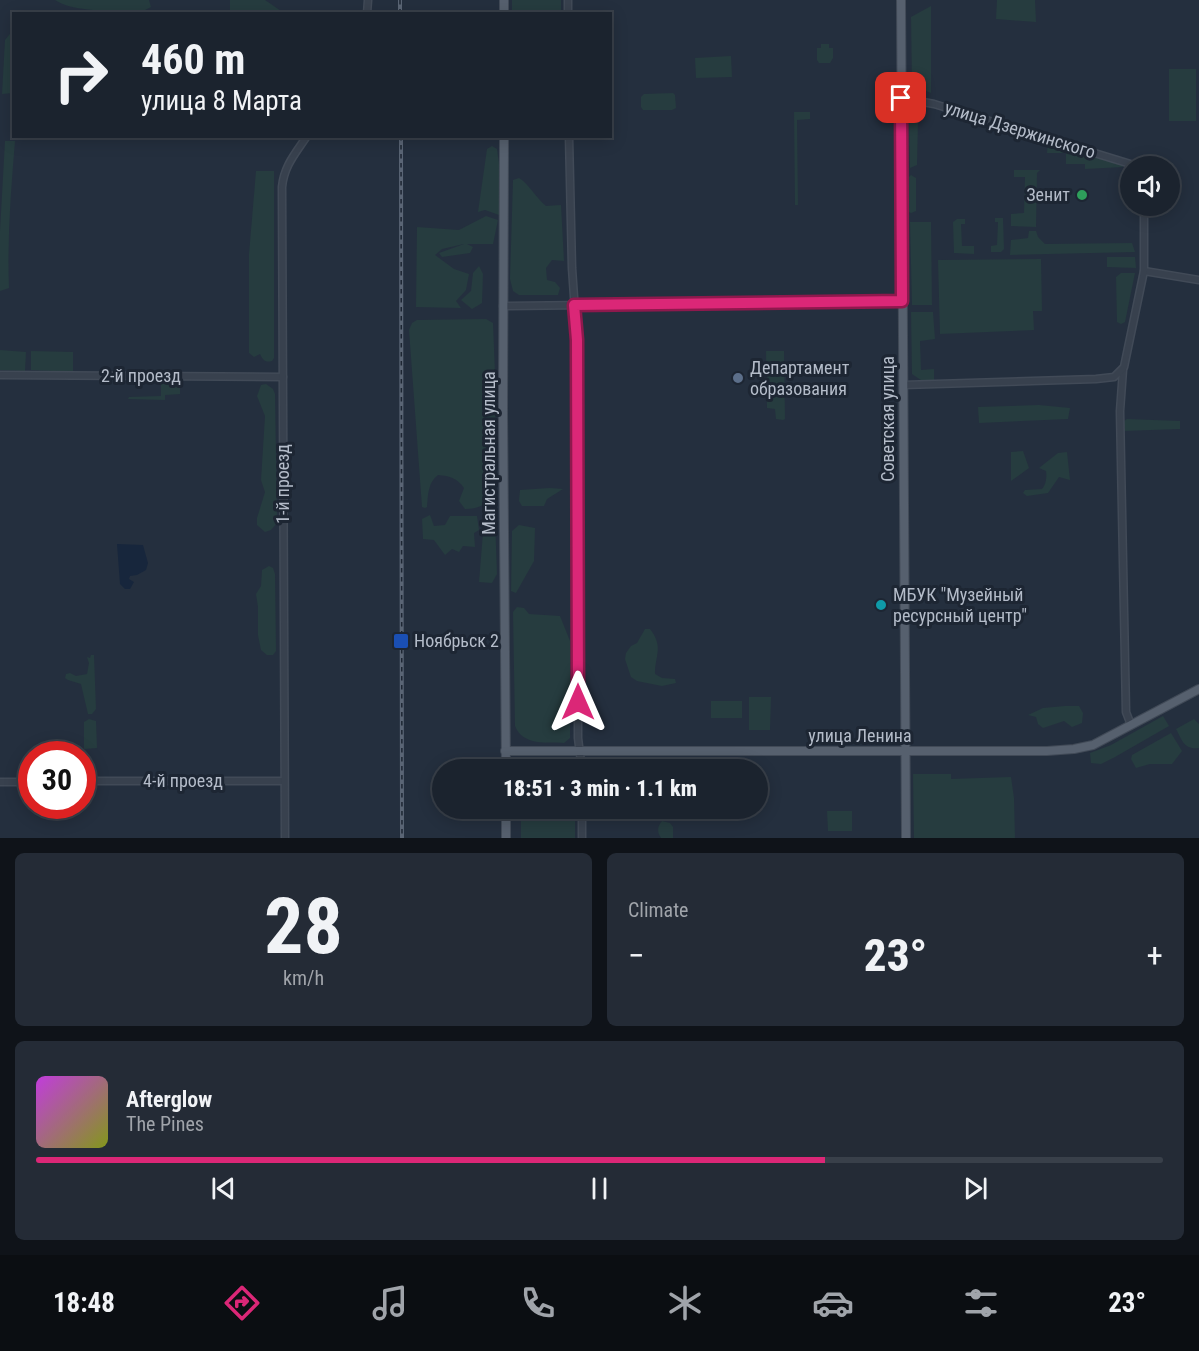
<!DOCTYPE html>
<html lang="en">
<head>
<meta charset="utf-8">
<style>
	:root { --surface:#1b232e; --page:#242b36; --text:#f1f3f6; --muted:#a0a4aa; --line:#39404a; --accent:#db2777 }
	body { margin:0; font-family:"Roboto Condensed",sans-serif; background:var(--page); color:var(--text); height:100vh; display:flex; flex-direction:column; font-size:22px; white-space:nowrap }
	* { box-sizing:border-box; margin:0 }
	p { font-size:20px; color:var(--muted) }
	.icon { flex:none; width:33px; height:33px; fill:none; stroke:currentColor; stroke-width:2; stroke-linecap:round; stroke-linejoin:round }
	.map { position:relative; height:838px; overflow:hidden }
	.details { display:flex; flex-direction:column; gap:15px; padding:15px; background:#0f1319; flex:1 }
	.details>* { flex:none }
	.hud { position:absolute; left:12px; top:12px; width:600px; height:126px; border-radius:0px; box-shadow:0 3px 15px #0003,0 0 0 2px var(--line); background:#1b232e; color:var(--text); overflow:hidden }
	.controls { position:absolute; left:1120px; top:156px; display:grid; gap:12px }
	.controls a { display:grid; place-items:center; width:60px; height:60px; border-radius:50%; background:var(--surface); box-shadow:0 3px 15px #0003,0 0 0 2px var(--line); font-size:30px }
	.speed { position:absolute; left:18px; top:741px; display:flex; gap:12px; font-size:30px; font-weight:700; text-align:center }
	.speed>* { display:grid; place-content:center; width:78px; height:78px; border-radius:50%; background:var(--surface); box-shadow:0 3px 15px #0003,0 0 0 2px var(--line); line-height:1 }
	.speed .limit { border:9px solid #d22; background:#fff; color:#111 }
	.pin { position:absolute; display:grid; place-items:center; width:51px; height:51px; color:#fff; margin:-26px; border-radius:12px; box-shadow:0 3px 9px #0006 }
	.me { position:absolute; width:66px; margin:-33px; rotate:0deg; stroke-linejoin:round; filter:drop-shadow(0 0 4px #0008) }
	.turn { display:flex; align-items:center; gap:21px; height:126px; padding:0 30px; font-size:27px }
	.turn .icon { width:78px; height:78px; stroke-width:2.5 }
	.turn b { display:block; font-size:42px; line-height:51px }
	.big { font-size:45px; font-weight:800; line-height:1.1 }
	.details .card { flex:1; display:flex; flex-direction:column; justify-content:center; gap:9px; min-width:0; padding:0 21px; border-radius:9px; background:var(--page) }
	.details .dial { align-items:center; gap:0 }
	.dial b { font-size:78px; line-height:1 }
	.song { display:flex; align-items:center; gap:18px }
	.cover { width:72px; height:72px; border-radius:9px; background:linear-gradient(135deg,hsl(290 70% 55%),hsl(70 70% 35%)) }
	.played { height:6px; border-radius:3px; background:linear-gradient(90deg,var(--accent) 70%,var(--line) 70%) }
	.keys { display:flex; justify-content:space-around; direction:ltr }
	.heat { display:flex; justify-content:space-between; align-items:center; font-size:33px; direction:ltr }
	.details .tiles { flex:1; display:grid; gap:15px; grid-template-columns:1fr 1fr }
	.card:last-child { grid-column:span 2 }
	.trip { position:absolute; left:432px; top:759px; width:336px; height:60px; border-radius:30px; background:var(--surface); box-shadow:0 3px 15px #0003,0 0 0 2px var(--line); font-weight:800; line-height:60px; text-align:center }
	.menu { display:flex; height:96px; justify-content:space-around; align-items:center; background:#0b0e12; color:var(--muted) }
	.menu .icon { width:42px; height:42px }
	.menu .selected { color:var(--accent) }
	.menu b { font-size:27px; color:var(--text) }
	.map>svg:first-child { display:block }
	.green { fill:#263c3f }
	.water { fill:#17263c }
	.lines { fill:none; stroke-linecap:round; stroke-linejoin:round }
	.minor-casing { stroke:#414a57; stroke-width:9 }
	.major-casing { stroke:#414a57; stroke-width:10 }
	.minor { stroke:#38414e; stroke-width:6 }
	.major { stroke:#56606e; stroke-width:8 }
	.rail-casing { stroke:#5a6575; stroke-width:4 }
	.rail { stroke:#1d2633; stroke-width:1.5; stroke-dasharray:4.5; stroke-linecap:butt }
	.route-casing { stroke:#8e194d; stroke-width:15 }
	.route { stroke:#db2777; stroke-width:10 }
	.leisure-dot { fill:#2e9e5b; stroke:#1d2633; stroke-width:2 }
	.service-dot { fill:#5c6f8a; stroke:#1d2633; stroke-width:2 }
	.culture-dot { fill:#0f9aa8; stroke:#1d2633; stroke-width:2 }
	.transit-dot { fill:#1a4fb4; stroke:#1d2633; stroke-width:2 }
	.labels { text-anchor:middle; stroke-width:6; stroke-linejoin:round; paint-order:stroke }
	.street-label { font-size:18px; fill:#b4bcc9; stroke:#1d2633 }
	.poi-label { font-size:18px; fill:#b4bcc9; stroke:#1d2633; text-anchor:start }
</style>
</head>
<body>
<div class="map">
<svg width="1199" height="838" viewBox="0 0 1199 838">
	<rect width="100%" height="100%" fill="#242f3e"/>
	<!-- green -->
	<g class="green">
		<path d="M55 0H149L151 7 145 10C119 10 76 14 55 0Z"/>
		<polygon points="230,0 265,0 284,13 230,13"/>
		<rect x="512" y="0" width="49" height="13"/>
		<polygon points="997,0 1035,0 1036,22 996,19"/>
		<polygon points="931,6 931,93 912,85 911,17"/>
		<polygon points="13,30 13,93 2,94 5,40"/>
		<polygon points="821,44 829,44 829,48 833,48 833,58 830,63 819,63 817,60 817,48 821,48"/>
		<polygon points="731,56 732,77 696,78 695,58"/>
		<rect x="1169" y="69" width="27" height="52"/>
		<polygon points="673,93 675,95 676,108 672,110 643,110 641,107 641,97 644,94"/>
		<polygon points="794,112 810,112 810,119 797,120 798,205 795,205"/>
		<polygon points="909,122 918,122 917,165 910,168"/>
		<path d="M5 141H15C11 190 7 239 9 288L0 291V231Z"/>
		<polygon points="1048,143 1121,165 1123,167 1085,169 1085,164 1066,164 1066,153 1047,153"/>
		<polygon points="492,146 497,149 499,164 499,215 485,210 478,212 487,149"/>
		<polygon points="1014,170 1040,170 1037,173 1036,227 1011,226 1011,214 1024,213 1025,177 1014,177"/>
		<path d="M256 171H274V358L272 361C265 363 263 360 260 354L254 357 249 353V254Z"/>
		<polygon points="911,175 916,178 916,211 911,213 909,212 909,177"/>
		<path d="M519 178C529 184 536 198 546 206L561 205 564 261 552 260 546 268 547 280 555 282 560 288 558 295H519L513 291 510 279 513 180Z"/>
		<polygon points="486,216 498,220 493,244 467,244 473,247 470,253 442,257 439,253 464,244 442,249 435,255 454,269 469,274 466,290 456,301 461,308 416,307 417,227 459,230"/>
		<polygon points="995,218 1003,218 1004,249 1001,252 991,252 991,246 997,245 998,222 995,222"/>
		<polygon points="957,219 965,219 965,224 961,224 962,246 974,246 974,254 954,253 953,222"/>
		<polygon points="910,222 931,222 932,305 912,305"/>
		<polygon points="1029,231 1036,231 1038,237 1045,244 1132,243 1135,252 1010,255 1011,240 1028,238"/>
		<polygon points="1107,257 1135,257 1136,268 1107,267"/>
		<polygon points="1041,259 1042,311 1033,311 1034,330 940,334 938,260"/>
		<polygon points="479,266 483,274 482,303 472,309 461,300 471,291 473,273"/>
		<polygon points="1121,273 1135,273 1125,322 1121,324 1117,322 1116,277"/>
		<polygon points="911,312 933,312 935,339 920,341 921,370 934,369 934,380 921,380 912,374"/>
		<path d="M486 319 493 323 496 399 493 492C488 505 478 509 465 509L459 501 464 488C457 478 450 476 438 475 428 482 428 495 427 507L425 508 422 507 409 330 412 323 417 320Z"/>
		<polygon points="0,350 26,352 25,371 0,370"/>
		<polygon points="31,351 73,352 73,372 31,370"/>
		<polygon points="766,351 784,351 785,419 783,420 776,419 775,409 767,408"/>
		<polygon points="161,380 174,380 180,385 180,394 165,395 165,400 128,399 129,397 161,396"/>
		<polygon points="266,384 273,389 275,394 277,523 271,530 265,532 257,525 257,518 265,492 261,480 265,416 257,396 261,385"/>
		<polygon points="1039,405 1070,408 1068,419 979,423 978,407"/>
		<polygon points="1127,419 1180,421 1180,429 1123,431 1124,421"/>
		<polygon points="1023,451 1029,468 1011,481 1011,452"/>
		<path d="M1067 452 1070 480 1059 477 1048 493 1027 496 1023 493 1025 490 1042 489C1046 485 1047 477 1046 471L1039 468 1058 453Z"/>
		<polygon points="550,488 563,489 547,499 544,506 522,506 519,501 520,490"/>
		<polygon points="430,515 434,526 445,525 450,516 477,516 479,530 474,533 475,547 463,546 459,552 452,549 445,555 434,540 423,539 422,519"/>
		<polygon points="489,518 495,518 497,574 492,583 479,582 484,520"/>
		<polygon points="519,525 535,528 534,561 516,593 511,591 512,531"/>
		<polygon points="269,566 273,568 275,574 276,651 273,655 267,655 261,650 258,635 258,607 256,594 261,586 262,570"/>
		<path d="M517 607 524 608 529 614 560 616 570 641V738L564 743C547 742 523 746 515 726L513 612Z"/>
		<path d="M645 629H650C664 647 655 655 655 674L662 678 675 679 676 683 662 686 637 681 631 677 625 659 626 653 631 646 637 643Z"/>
		<polygon points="91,655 94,655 96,709 92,714 88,714 81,684 68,680 65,678 66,674 70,673 76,676 87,674 89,663 87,657 90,658"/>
		<polygon points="749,697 771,697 770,730 749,730"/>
		<rect x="711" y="701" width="31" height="17"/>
		<polygon points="1065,706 1079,706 1083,713 1082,723 1072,727 1064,721 1043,728 1038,724 1036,717 1028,715 1043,708"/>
		<polygon points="1163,716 1169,726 1115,757 1101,764 1091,763 1090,753 1111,745"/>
		<polygon points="89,719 96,721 97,748 84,749 84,722"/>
		<path d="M1194 719 1199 724V748C1184 750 1182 740 1176 729Z"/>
		<polygon points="1171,733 1182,751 1172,764 1150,764 1136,768 1131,759 1132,755"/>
		<polygon points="913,774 951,774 951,779 1011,777 1014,798 1015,838 914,838"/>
		<rect x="521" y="809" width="54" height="29"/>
		<polygon points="827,811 852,811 852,831 828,831"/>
		<path d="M662 821 670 823 673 827V838H661C657 832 657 827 662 821Z"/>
	</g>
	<!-- water -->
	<polygon class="water" points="117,544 143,545 148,563 146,570 137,575 130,576 129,579 134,582 130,589 125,589 120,584"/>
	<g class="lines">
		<defs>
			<g id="minor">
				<polyline points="568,0 568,14"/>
				<polyline points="367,14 368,0"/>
				<polyline points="901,98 934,104 1137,166"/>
				<polyline points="569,136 572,268 577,340 578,702 578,738 582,770"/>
				<polyline points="1144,271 1199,280"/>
				<polyline points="503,306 902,301"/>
				<polyline points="1123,370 1120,411 1126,712 1131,725"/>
				<polyline points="0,375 283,377"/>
				<polyline points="903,385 1096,379 1114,377 1124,367 1144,271 1144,206"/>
				<polyline points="82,781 284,781"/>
				<polyline points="0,782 32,782"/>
				<path d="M285 838 282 187C284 166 295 154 307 136"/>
				<polyline points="582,838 582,808"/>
			</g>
			<g id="major">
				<polyline points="504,0 504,14"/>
				<polyline points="901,0 906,838"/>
				<polyline points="504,136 503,412 506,770"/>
				<polyline points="505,751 1047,751 1074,749 1093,745 1199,689"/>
				<polyline points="506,808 506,838"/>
			</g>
		</defs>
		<!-- minor casing -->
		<use href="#minor" class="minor-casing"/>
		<!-- major casing -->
		<use href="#major" class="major-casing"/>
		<!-- minor -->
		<use href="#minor" class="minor"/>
		<!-- major -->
		<use href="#major" class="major"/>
		<defs>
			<g id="rail">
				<polyline points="400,0 400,14"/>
				<polyline points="401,136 402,838"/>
			</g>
		</defs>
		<!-- rail casing -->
		<use href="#rail" class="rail-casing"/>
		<!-- rail -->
		<use href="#rail" class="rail"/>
	</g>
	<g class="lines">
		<defs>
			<polyline id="route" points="578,702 577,340 574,305 902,301 901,98"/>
		</defs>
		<!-- route casing -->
		<use href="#route" class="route-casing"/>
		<!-- route -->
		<use href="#route" class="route"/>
	</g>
	<!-- markers -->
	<circle class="leisure-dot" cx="1082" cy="195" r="6"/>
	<circle class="service-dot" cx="738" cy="378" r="6"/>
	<circle class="culture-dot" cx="881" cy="605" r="6"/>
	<rect class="transit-dot" x="393" y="633" width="16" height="16" rx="3"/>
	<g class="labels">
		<!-- street labels -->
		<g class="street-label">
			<text transform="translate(1020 130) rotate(17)" y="6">улица Дзержинского</text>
			<text x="141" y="382">2-й проезд</text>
			<text transform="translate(888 419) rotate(-90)" y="6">Советская улица</text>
			<text transform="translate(489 453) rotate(-90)" y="6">Магистральная улица</text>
			<text transform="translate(283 484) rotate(-90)" y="6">1-й проезд</text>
			<text x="860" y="742">улица Ленина</text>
			<text x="183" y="787">4-й проезд</text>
		</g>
		<!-- poi labels -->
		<g class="poi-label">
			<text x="1070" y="201" text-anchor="end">Зенит</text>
			<text x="750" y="374">Департамент<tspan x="750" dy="21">образования</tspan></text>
			<text x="893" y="601">МБУК "Музейный<tspan x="893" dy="21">ресурсный центр"</tspan></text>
			<text x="414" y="647">Ноябрьск 2</text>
		</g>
	</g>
</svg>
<div class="controls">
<a><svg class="icon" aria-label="sound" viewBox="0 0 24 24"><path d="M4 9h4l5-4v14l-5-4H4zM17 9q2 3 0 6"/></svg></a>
</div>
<div class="speed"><div class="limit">30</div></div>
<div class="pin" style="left:901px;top:98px;background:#d93025"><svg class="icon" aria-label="arrive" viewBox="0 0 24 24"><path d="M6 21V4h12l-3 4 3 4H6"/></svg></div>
<svg class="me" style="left:578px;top:702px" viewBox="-20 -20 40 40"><path d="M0-17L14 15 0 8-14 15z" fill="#db2777" stroke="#fff" stroke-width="4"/></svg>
<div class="trip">18:51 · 3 min · 1.1 km</div>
<div class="hud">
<div class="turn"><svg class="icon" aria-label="right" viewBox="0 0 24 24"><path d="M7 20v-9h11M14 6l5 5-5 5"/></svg><div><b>460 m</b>улица 8 Марта</div></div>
</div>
</div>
<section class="details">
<div class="tiles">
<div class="card dial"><b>28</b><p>km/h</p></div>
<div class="card"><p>Climate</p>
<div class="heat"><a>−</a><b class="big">23°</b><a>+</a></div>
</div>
<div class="card">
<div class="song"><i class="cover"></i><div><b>Afterglow</b><p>The Pines</p></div></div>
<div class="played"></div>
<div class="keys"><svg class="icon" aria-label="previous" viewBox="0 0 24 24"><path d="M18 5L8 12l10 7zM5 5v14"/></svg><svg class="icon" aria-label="pause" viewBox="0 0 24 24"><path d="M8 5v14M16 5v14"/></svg><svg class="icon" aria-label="next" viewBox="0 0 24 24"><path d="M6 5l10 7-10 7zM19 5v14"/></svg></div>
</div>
</div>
</section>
<nav class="menu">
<b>18:48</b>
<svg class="icon selected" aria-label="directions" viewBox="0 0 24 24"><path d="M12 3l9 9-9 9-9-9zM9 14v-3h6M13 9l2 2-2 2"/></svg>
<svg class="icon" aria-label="music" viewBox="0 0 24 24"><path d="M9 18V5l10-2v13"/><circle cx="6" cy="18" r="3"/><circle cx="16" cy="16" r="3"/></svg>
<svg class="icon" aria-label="phone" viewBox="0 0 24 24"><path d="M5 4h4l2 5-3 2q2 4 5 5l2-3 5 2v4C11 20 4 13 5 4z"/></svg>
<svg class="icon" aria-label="climate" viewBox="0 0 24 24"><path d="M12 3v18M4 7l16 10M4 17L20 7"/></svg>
<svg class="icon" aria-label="car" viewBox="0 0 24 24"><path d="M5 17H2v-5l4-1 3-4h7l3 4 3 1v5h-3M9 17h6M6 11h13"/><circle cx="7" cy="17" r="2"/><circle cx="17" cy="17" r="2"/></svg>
<svg class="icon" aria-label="filters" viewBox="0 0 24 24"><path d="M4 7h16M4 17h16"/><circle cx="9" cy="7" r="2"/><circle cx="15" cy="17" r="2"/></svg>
<b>23°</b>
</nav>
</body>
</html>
